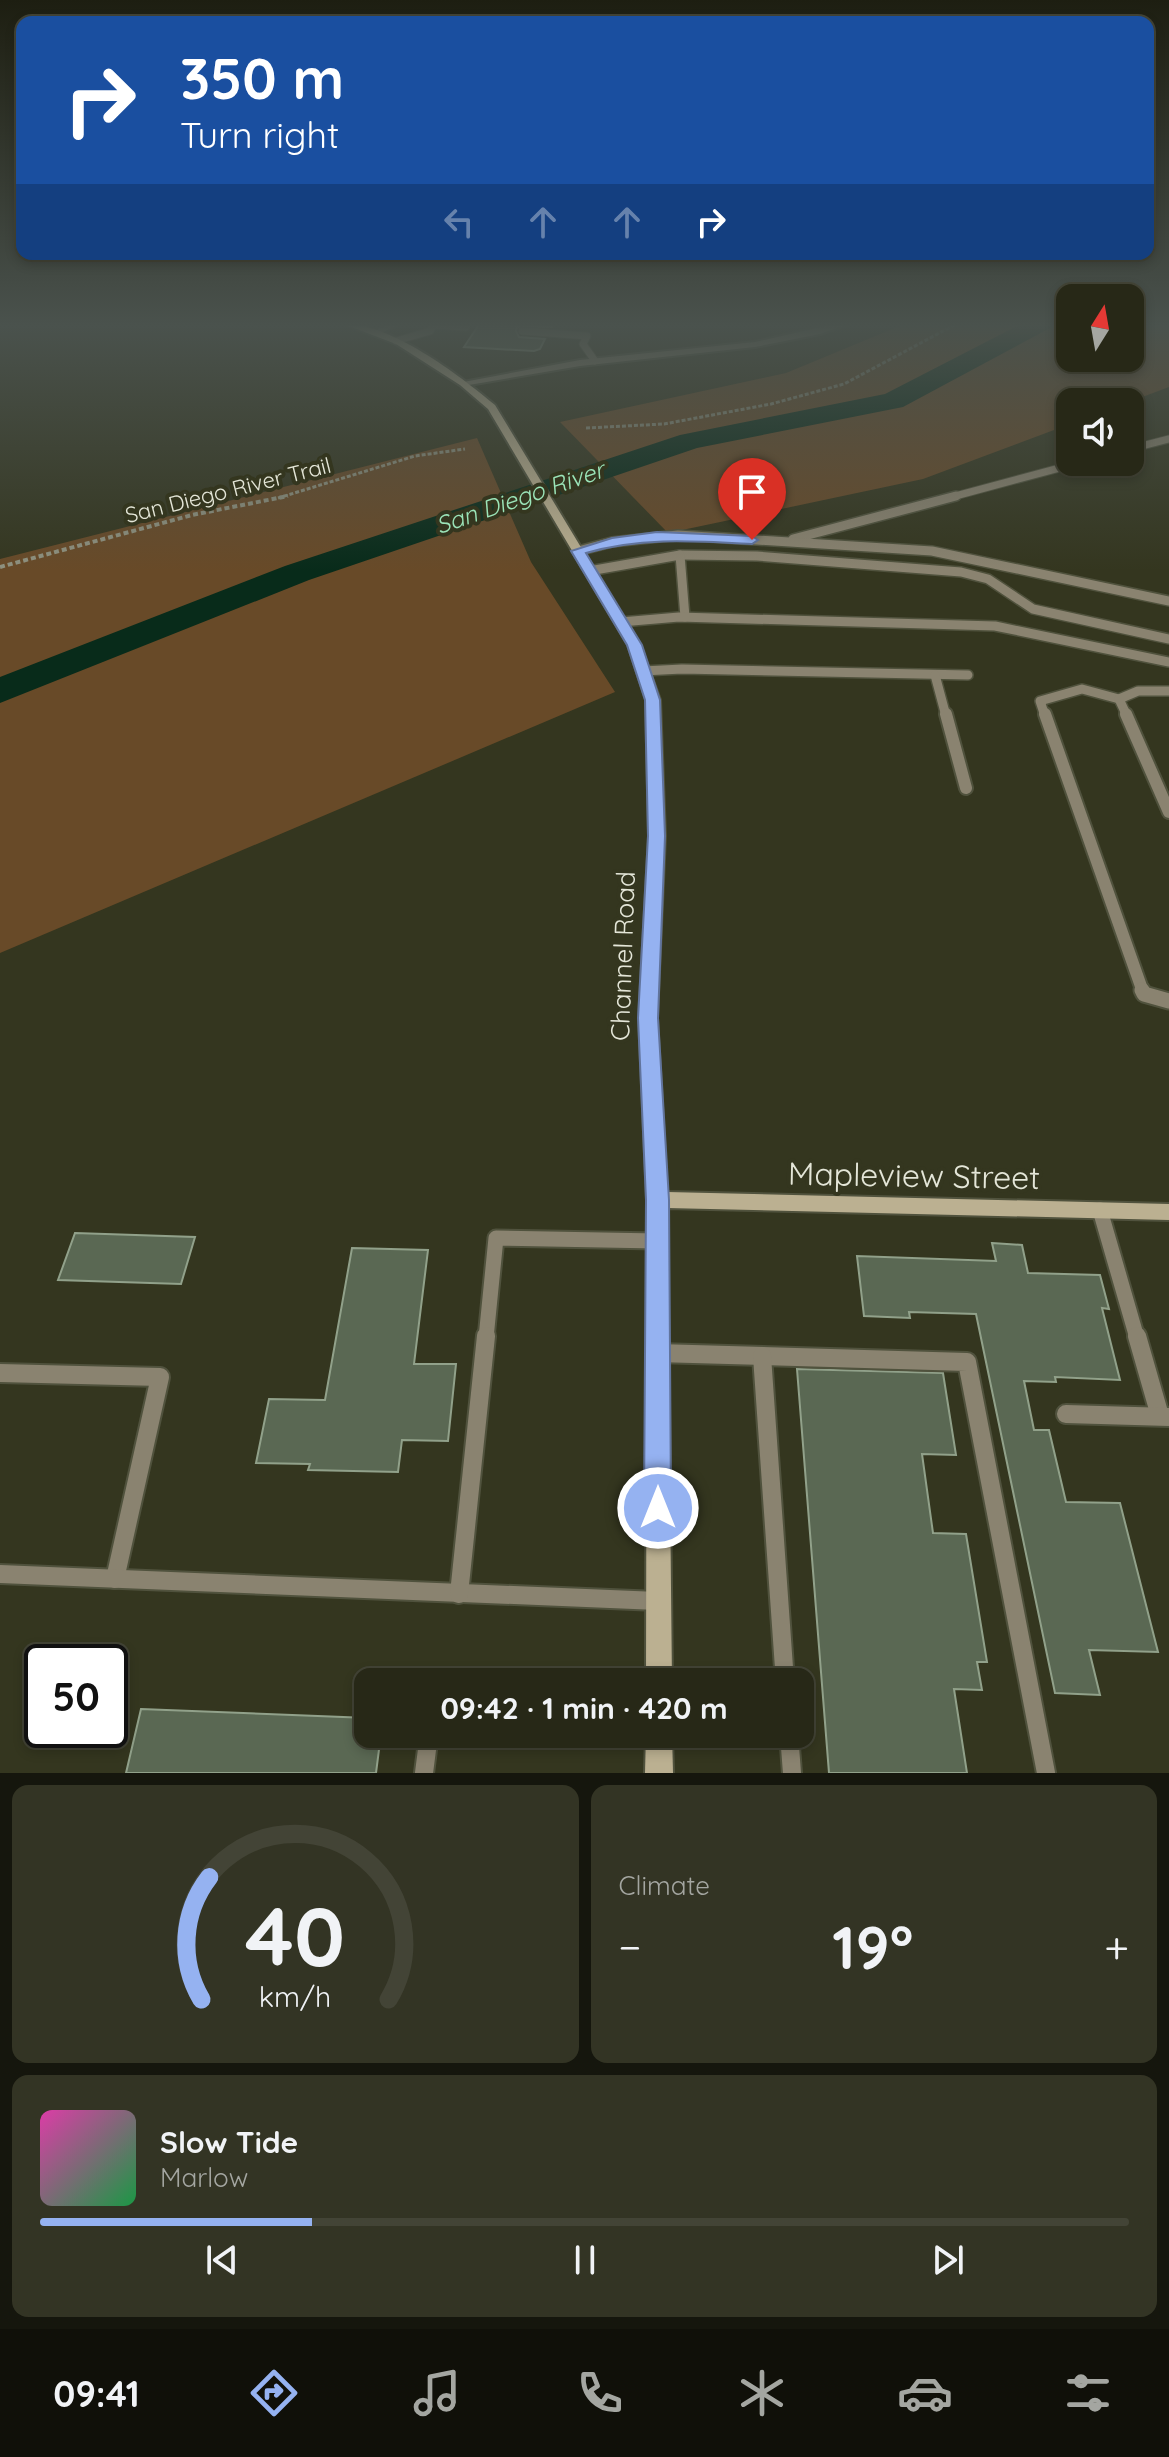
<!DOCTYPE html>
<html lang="en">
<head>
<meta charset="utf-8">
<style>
	:root { --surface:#272817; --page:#333424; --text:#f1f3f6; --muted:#a4a6a1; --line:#434436; --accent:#95b2f1 }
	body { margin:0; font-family:Quicksand,sans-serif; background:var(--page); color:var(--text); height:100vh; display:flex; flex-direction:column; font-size:30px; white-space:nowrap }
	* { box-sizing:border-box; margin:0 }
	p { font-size:26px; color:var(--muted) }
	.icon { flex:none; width:44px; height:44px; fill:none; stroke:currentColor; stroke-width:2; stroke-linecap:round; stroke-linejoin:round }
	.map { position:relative; height:1773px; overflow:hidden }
	.details { display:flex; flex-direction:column; gap:12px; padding:12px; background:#15160d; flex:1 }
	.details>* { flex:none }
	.hud { position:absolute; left:16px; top:16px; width:1138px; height:244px; border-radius:16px; box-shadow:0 4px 12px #0003,0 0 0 2px var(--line); background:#1a4fa0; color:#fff; overflow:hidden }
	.needle { width:52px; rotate:11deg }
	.tools { position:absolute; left:1056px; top:284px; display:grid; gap:16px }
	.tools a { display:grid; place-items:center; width:88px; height:88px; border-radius:16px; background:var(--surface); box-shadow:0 4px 12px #0003,0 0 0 2px var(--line); font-size:40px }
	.speed { position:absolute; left:24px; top:1644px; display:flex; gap:16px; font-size:40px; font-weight:700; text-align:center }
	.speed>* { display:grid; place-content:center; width:104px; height:104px; border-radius:50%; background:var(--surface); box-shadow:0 4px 12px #0003,0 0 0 2px var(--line); line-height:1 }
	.speed .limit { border:4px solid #111; border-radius:12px; background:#fff; color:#111 }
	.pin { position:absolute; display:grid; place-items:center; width:68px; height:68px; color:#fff; margin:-82px -34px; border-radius:50% 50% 50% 0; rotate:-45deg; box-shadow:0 0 8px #0007 }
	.pin .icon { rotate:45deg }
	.me { position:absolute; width:88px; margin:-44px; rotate:0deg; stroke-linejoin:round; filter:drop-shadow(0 0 6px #0008) }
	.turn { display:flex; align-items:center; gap:28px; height:168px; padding:0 32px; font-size:36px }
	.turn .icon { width:104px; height:104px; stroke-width:2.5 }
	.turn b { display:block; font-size:56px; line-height:68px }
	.lanes { display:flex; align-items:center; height:76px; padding:0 32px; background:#0003; justify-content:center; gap:40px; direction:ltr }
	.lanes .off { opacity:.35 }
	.big { font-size:60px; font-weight:800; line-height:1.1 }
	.details .tile { flex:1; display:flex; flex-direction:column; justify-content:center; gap:12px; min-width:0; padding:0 28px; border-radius:16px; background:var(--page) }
	.details .dial { align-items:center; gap:0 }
	.dial svg { height:208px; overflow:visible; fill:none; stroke:var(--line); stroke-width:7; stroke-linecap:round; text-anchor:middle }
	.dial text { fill:var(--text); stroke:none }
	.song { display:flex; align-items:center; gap:24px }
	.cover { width:96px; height:96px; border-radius:12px; background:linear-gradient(135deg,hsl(320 70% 55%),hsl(140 70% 35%)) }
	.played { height:8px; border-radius:4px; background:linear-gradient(90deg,var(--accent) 25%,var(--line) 25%) }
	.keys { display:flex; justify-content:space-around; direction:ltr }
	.heat { display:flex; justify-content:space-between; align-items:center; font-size:44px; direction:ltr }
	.details .tiles { flex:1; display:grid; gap:12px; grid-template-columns:1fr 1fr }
	.tile:last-child { grid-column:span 2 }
	.trip { position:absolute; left:354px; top:1668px; width:460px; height:80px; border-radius:16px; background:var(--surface); box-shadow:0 4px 12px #0003,0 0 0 2px var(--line); font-weight:800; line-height:80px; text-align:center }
	.dock { display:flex; height:128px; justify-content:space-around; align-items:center; background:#101009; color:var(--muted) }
	.dock .icon { width:56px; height:56px }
	.dock .current { color:var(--accent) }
	.dock b { font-size:36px; color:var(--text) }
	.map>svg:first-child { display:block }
	.green { fill:#684a28 }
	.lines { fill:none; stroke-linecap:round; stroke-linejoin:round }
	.river { fill:#082b1a; fill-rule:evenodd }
	.building { fill:#5a6853; stroke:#91a18a; stroke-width:2 }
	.service-far4-casing { stroke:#50523d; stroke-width:9 }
	.service-far3-casing { stroke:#50523d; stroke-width:12 }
	.service-far2-casing { stroke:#50523d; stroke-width:16 }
	.service-far1-casing { stroke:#50523d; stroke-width:19 }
	.service-casing { stroke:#50523d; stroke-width:22 }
	.minor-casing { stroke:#50523d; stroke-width:4 }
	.tertiary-casing { stroke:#50523d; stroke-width:4 }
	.secondary-casing { stroke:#50523d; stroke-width:4 }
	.path-far1 { stroke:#8f917f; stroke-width:3; stroke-dasharray:4 2; stroke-linecap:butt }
	.path { stroke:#8f917f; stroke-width:4; stroke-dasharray:5 3; stroke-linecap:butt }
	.service-far4 { stroke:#8a8370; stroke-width:7 }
	.service-far3 { stroke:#8a8370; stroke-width:9 }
	.service-far2 { stroke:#8a8370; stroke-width:12 }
	.service-far1 { stroke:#8a8370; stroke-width:15 }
	.service { stroke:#8a8370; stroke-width:18 }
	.minor { fill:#8a8370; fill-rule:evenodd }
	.tertiary { fill:#8a8370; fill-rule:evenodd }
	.secondary { fill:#bbb091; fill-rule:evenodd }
	.route { fill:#95b2f1; stroke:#61749d; stroke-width:2 }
	.labels { text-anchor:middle; stroke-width:8; stroke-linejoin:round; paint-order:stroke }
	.far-street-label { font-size:22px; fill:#e4e6d8; stroke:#34361f }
	.far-water-label { font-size:24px; font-style:italic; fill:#9be5b9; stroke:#34361f }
	.street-label { font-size:26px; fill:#e4e6d8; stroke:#34361f }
	.near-street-label { font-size:32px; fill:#e4e6d8; stroke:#34361f }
</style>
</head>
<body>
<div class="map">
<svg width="1169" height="1773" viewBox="0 0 1169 1773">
	<rect width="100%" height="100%" fill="#34361f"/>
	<!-- green -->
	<g class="green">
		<polygon points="907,323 1070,323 1070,358 1130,358 1130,323 1169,323 1169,387 1129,402 1070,402 1070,424 923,479 668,533 560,422 786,373"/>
		<polygon points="477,438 531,562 615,692 0,953 0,559"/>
	</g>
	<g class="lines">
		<!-- river -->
		<polygon class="river" points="1023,323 1054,323 1050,328 903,407 697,448 309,580 0,703 0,677 285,566 680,435 885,394"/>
	</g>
	<!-- building -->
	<g class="building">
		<polygon points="480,323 554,323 552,327 517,327 516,331 519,337 545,339 540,349 534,351 464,347"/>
		<polygon points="75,1233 195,1237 181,1284 58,1280"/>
		<polygon points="992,1243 1022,1245 1028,1273 1100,1275 1109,1309 1102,1308 1120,1380 1055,1377 1056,1382 1024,1381 1034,1430 1049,1430 1066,1502 1120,1503 1158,1652 1089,1650 1100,1695 1055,1693 976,1314 909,1312 910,1318 864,1316 857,1256 996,1261"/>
		<polygon points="352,1248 428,1250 414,1364 456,1364 448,1441 402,1440 398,1472 308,1470 310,1464 256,1463 269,1399 325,1400"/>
		<polygon points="797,1369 943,1373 956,1455 922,1454 933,1533 966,1534 987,1662 977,1662 982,1690 954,1689 967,1773 829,1773"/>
		<polygon points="141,1709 368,1718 368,1734 381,1734 376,1773 126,1773"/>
	</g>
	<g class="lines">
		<defs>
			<g id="service-far4">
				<polyline points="522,331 587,336 583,344 595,361"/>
				<polyline points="396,341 430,331 434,325 466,327"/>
				<polyline points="1130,449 1169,439"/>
				<polyline points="948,498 1082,462"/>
			</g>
			<g id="service-far3">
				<polyline points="793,539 956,496"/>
				<polyline points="578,551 612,542 678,535 932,551 1169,601"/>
				<polyline points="680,555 757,556 961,572 988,579 1033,609 1169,639"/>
				<polyline points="589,571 680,555 685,617"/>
				<polyline points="621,622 679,617 995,626 1169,662"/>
				<polyline points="643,671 682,669 968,675"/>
				<polyline points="935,675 946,716"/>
				<polyline points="1045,716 1040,701 1082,689 1119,699"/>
				<polyline points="1127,716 1119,699 1138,691 1169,691"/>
			</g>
			<g id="service-far2">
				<polyline points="946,714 966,788"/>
				<polyline points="1045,714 1143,992"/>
				<polyline points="1126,714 1169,812"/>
			</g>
			<g id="service-far1">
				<polyline points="1142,990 1144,994 1169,1001"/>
				<polyline points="1100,1210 1137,1338"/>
				<polyline points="486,1338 496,1238 657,1241"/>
			</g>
			<g id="service">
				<polyline points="1137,1336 1160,1416"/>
				<polyline points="657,1353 967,1362 1046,1773"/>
				<polyline points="762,1356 785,1682"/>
				<polyline points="0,1373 160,1377 115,1579"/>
				<polyline points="1066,1414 1169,1417"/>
				<polyline points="0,1574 658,1601"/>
				<polyline points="459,1594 486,1336"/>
				<polyline points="789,1734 792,1773"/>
				<polyline points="424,1773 429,1734"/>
			</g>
			<polygon id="minor" points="391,323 402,323 377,335 370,333"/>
			<polygon id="tertiary" points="839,323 851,323 820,334 755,347 580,366 463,386 458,383 580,360 755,342"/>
			<g id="secondary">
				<path d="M341 323C391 323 458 374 495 405L640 645 660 700 665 836 657 1018 667 1192 1169 1204V1220L667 1208 672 1682H646L647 1200 639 1018 649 836 646 700 628 645 488 409 460 385 396 344Z"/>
				<polygon points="646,1734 672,1734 673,1773 645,1773"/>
			</g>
		</defs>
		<!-- service-far4 casing -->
		<use href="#service-far4" class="service-far4-casing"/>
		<!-- service-far3 casing -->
		<use href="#service-far3" class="service-far3-casing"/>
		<!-- service-far2 casing -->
		<use href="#service-far2" class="service-far2-casing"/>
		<!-- service-far1 casing -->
		<use href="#service-far1" class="service-far1-casing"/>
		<!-- service casing -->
		<use href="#service" class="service-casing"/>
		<!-- minor casing -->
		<use href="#minor" class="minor-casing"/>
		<!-- tertiary casing -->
		<use href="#tertiary" class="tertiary-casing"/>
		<!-- secondary casing -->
		<use href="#secondary" class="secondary-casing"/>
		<!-- path-far1 -->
		<g class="path-far1">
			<polyline points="586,428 664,424 771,404 844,384 958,323"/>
			<polyline points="278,498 415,456 465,449"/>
		</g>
		<!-- path -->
		<polyline class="path" points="0,567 192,515 288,496"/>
		<!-- service-far4 -->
		<use href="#service-far4" class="service-far4"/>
		<!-- service-far3 -->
		<use href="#service-far3" class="service-far3"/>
		<!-- service-far2 -->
		<use href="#service-far2" class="service-far2"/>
		<!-- service-far1 -->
		<use href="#service-far1" class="service-far1"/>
		<!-- service -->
		<use href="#service" class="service"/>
		<!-- minor -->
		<use href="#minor" class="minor"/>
		<!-- tertiary -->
		<use href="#tertiary" class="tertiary"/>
		<!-- secondary -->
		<use href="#secondary" class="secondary"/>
	</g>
	<!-- sky -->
	<linearGradient id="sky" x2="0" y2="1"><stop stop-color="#1d1e11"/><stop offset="0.57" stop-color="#4a524d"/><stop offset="1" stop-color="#4a524d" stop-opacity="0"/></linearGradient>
	<rect width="1169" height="571" fill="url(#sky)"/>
	<!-- route -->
	<path class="route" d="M657 532 752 536 758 540 752 544C694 541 641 537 586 553L642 645 660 700 665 836 658 1018 669 1200 671 1508 667 1518 658 1521 648 1518 644 1508 646 1200 638 1018 648 836 645 700 627 645 571 551 612 538Z"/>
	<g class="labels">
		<!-- far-street labels -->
		<g class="far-street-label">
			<text transform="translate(228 490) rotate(-14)" y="8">San Diego River Trail</text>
		</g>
		<!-- far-water labels -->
		<g class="far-water-label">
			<text transform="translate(520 498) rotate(-19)" y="8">San Diego River</text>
		</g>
		<!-- street labels -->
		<g class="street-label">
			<text transform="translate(623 956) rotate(-88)" y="9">Channel Road</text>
		</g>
		<!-- near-street labels -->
		<g class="near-street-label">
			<text transform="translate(914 1176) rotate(1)" y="11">Mapleview Street</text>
		</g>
	</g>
</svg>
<div class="tools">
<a><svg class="needle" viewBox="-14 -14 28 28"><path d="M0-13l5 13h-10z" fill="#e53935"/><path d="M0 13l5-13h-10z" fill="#a4a6a1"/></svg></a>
<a><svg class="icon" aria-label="sound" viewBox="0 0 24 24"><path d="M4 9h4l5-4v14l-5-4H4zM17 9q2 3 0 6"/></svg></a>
</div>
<div class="speed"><div class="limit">50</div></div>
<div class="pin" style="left:752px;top:540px;background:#d93025"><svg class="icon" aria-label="arrive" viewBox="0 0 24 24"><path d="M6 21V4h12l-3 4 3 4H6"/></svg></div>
<svg class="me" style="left:658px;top:1508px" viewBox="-20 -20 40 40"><circle r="17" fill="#95b2f1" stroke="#fff" stroke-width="3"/><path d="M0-11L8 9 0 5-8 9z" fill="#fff"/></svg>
<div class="trip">09:42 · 1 min · 420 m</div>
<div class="hud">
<div class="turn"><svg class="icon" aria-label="right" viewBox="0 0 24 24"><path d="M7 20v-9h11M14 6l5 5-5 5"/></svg><div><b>350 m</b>Turn right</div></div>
<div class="lanes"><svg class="icon off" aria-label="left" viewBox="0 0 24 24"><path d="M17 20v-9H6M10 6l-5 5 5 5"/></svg><svg class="icon off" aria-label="ahead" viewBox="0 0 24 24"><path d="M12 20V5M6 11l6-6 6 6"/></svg><svg class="icon off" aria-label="ahead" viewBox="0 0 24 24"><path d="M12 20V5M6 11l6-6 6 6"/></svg><svg class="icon" aria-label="right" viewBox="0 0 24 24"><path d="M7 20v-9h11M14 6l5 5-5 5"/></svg></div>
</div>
</div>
<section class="details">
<div class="tiles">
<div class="tile dial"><svg viewBox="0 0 100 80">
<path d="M14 69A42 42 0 1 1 86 69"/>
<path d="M14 69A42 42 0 0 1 17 22" stroke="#95b2f1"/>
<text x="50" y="56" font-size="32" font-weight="700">40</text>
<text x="50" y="72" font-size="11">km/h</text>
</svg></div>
<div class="tile"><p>Climate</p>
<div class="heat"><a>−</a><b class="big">19°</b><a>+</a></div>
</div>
<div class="tile">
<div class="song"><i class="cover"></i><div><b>Slow Tide</b><p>Marlow</p></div></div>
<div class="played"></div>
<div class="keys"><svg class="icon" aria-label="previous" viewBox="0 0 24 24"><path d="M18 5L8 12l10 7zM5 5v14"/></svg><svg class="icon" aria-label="pause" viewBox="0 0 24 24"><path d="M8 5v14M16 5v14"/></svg><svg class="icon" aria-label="next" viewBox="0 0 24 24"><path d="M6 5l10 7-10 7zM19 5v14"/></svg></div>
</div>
</div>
</section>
<nav class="dock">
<b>09:41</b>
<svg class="icon current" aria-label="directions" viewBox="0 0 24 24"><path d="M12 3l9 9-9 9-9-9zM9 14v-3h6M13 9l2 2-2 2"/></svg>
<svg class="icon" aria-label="music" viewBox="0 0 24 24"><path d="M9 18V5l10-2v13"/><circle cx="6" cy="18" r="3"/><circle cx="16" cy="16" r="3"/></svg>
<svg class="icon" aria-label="phone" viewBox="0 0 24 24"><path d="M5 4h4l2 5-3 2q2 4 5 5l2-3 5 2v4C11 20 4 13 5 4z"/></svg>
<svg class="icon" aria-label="climate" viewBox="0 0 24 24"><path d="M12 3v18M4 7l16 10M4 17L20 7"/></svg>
<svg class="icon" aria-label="car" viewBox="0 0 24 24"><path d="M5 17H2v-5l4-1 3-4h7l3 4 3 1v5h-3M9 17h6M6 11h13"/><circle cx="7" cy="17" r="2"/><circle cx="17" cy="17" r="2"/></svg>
<svg class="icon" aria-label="filters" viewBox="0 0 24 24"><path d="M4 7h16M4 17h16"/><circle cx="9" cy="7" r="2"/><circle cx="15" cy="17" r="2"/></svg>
</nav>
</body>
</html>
